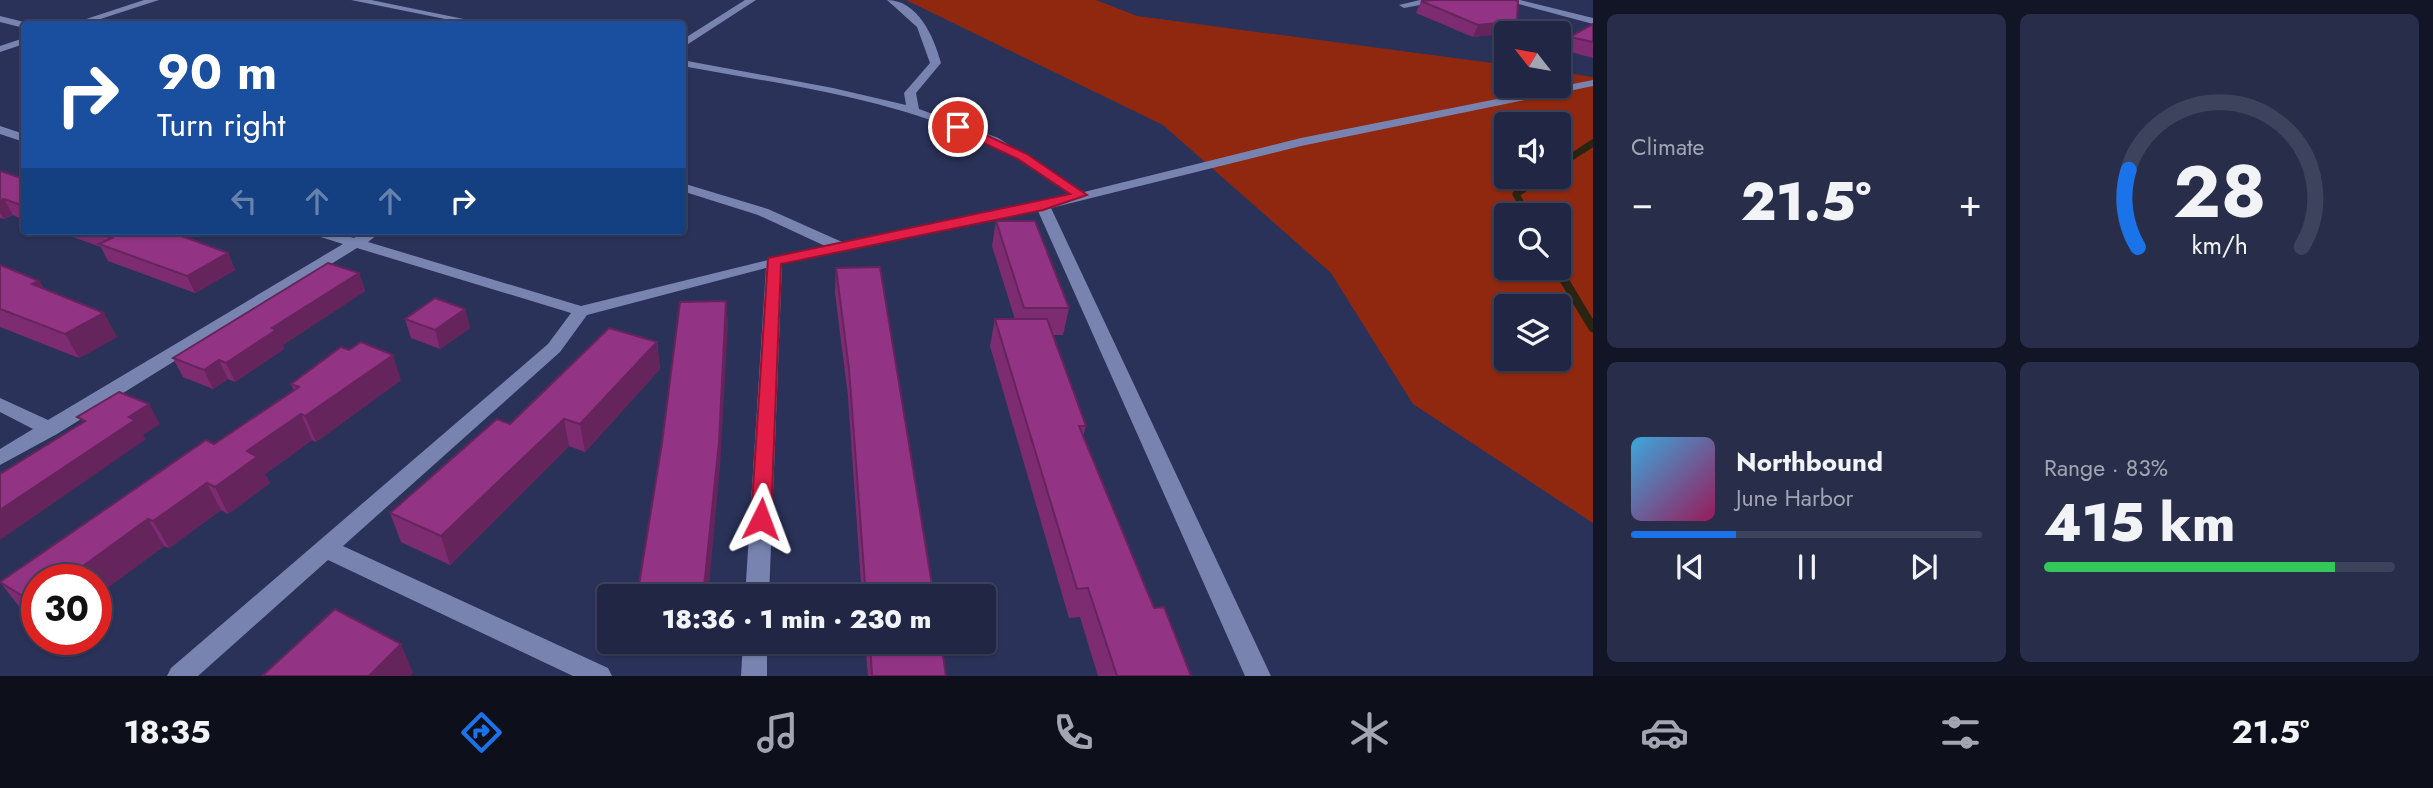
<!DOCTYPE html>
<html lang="en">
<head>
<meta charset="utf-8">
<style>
	:root { --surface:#202643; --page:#282e4a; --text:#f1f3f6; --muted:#a2a5b2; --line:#3d435c; --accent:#1a73e8 }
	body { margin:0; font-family:Jost,sans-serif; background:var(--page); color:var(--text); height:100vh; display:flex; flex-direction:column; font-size:26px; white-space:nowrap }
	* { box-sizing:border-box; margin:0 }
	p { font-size:23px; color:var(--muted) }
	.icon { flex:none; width:38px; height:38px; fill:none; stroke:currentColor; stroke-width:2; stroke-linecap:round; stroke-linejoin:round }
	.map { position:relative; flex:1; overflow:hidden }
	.details { display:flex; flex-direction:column; gap:14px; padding:14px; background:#121525; width:840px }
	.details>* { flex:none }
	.guide { position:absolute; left:21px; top:21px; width:665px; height:214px; border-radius:7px; box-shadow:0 2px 5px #0004,0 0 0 2px var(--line); background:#1a4fa0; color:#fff; overflow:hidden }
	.needle { width:46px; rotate:301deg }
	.fabs { position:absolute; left:1494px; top:21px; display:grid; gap:14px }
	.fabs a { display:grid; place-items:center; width:77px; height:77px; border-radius:7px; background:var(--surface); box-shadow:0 2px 5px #0004,0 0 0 2px var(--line); font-size:35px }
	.speed { position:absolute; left:21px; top:564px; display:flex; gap:14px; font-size:35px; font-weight:700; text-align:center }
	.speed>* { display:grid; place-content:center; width:91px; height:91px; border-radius:50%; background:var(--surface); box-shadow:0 2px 5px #0004,0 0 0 2px var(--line); line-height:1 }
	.speed .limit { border:10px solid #d22; background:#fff; color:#111 }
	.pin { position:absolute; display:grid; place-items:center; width:60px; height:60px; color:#fff; margin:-30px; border:4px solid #fff; border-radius:50%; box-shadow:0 2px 7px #0007 }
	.me { position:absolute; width:77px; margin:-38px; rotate:3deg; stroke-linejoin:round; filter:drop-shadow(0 0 5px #0008) }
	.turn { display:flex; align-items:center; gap:24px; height:147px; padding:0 21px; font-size:32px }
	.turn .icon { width:91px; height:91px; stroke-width:2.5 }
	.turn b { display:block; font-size:49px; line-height:60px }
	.lanes { display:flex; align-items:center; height:66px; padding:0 21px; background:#0003; justify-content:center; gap:35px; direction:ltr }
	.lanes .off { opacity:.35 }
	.big { font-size:52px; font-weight:800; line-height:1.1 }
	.details .tile { flex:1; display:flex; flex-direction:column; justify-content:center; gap:10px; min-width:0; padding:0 24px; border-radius:10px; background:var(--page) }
	.details .dial { align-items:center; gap:0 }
	.dial svg { height:182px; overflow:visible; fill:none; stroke:var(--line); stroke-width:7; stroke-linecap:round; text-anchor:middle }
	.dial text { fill:var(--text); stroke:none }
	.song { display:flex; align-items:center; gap:21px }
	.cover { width:84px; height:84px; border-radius:10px; background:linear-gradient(135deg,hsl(200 70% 55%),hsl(330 70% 35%)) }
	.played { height:7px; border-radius:4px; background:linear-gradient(90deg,var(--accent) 30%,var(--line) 30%) }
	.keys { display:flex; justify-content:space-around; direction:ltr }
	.heat { display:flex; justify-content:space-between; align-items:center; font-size:38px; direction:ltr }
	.charge { height:10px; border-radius:5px; background:linear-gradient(90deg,#34c759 83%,var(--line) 0) }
	.details .tiles { flex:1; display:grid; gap:14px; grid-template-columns:repeat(2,1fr) }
	.trip { position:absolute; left:597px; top:584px; width:399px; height:70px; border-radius:7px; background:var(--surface); box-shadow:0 2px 5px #0004,0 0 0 2px var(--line); font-weight:800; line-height:70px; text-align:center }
	.tab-bar { display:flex; height:112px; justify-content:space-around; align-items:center; background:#0d0f1b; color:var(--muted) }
	.tab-bar .icon { width:49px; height:49px }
	.tab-bar .on { color:var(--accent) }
	.tab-bar b { font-size:32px; color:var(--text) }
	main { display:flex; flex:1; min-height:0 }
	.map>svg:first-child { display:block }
	.green { fill:#90280f; fill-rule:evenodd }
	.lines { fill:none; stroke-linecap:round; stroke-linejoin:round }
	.stream-far1 { stroke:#2a2412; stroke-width:7 }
	.stream { stroke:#2a2412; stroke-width:9 }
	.minor { fill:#7883b0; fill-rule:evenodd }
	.wall { fill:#7e2c72 }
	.shaded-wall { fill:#66245c }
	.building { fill:#923384; stroke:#66245c; stroke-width:2 }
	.route { fill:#e11d48; stroke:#92132f; stroke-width:2 }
</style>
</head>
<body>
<main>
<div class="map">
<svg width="1593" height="676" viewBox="0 0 1593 676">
	<rect width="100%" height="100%" fill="#2b3259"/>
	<!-- green -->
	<path class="green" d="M906 0H1096L1137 16 1507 65V86H1559V72L1593 77V523L1413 404 1331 273 1163 125ZM1507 124H1559V177H1507ZM1507 215H1559V268H1507ZM1507 306H1559V359H1507Z"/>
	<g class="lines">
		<!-- stream-far1 -->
		<g class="stream-far1">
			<polyline points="1559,165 1593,143"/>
			<polyline points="1527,215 1516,194 1542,177"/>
		</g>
		<!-- stream -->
		<polyline class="stream" points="1557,268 1593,328"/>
		<!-- minor -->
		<g class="minor">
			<polygon points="144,0 159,0 85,24 71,24"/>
			<polygon points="351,0 371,0 488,24 470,24"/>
			<polygon points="745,0 756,0 682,48 682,40"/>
			<path d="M887 0C918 0 934 37 941 63L916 93 919 109 998 138 1084 192 1301 138 1593 80V86L1301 146 1051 208 1271 676H1245L1038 211 782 264 769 597H745L766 268 587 315 560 352 343 546 608 668 612 676H573L328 560 198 676H167L171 668 548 344 571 313 357 248 57 434 0 465V449L33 429 0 412V398L48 420 343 244 311 234 309 231H332L354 238 364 231H382L368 242 581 306 825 246 758 215 682 191V183L768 209 842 242 1070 195C1044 176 1018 158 989 144 894 98 785 85 682 66V60L833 88 906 105 904 93 930 63 917 27Z"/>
			<polygon points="1420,0 1446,0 1404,8 1399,5"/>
			<polygon points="1504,0 1520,0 1593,18 1593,24"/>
			<polygon points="0,16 28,23 29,24 24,24 24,28 0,22"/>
			<polygon points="24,38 24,44 0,52 0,46"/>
			<polygon points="0,126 24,134 24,142 0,134"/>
			<polygon points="743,642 767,642 767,676 741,676"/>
		</g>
	</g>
	<!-- wall -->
	<g class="wall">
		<polygon points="1421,1 1511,33 1473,37 1416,13"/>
		<polygon points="1593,24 1593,58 1563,50 1570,37"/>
		<polygon points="0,171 24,179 24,220 13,215 4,219 0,218"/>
		<polygon points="996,221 1069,308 1063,335 1053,335 1086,426 1083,436 1154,608 1191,676 1098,676 1080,617 1069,618 990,346 995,319 1015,319 992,246"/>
		<polygon points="56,231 168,231 228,253 235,270 195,293 108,261 101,247"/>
		<polygon points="0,265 39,281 44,289 117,337 79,358 0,327"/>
		<polygon points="836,268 934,597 862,597 848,396 835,293"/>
		<polygon points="359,273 365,291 283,345 284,349 235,382 228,379 213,389 183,377 173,358"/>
		<polygon points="465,309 470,328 440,349 411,338 405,319"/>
		<polygon points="657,342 660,369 585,452 569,446 450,565 401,542 390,513 510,424"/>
		<polygon points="401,380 316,442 312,440 265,474 270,483 228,514 221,510 169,548 164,546 103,591 106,596 37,579 37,619 21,609 0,582 214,444 294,391 291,384"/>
		<polygon points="865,642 941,642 946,676 868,676"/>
	</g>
	<!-- shaded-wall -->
	<g class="shaded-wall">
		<polygon points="1517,21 1511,33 1473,37 1478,25"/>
		<polygon points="4,199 13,215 4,219 0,213 0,200"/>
		<polygon points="228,253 235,270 195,293 187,276"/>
		<polygon points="359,273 365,291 283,345 284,349 235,382 226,363 272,328"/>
		<polygon points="39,281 52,304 32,284"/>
		<polygon points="726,301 728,324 720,467 708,597 703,597"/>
		<polygon points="465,309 470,328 440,349 435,330"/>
		<polygon points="104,313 117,337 79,358 65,334"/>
		<polygon points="657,342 660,369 585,452 580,424"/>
		<polygon points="393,355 401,380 316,442 305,416"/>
		<polygon points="219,360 228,379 213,389 204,370"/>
		<polygon points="149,404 160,424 143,435 146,439 0,540 0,510 129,417"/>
		<polygon points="301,414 312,440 265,474 270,483 228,514 215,487 247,451"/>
		<polygon points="564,419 569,446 450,565 441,536"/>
		<polygon points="207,483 221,510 169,548 153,521"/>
		<polygon points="148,519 164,546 103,591 106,596 96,604 96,579 74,579 83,566"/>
		<polygon points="401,644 413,673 410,676 369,676"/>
	</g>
	<!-- building -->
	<g class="building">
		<polygon points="1434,0 1514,0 1518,1 1517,21 1478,25 1421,1"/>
		<polygon points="1593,24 1593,42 1570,37"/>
		<polygon points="0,171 24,179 24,206 4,199 0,200"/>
		<polygon points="996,221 1035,221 1069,308 1024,308"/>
		<polygon points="93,231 168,231 228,253 187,276 99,244 112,238"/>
		<polygon points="328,263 359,273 272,328 276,330 226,363 219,360 204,370 173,358"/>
		<polygon points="0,265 39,281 32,284 104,313 65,334 0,309"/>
		<polygon points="880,267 934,597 866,597 849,369 836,268"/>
		<polygon points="435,298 465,309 435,330 405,319"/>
		<polygon points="726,301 719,442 703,597 637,597 662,443 680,302"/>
		<polygon points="995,319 1047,319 1086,426 1079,426 1154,608 1164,607 1191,676 1117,676 1088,588 1077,589"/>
		<polygon points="609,328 657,342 580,424 564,419 441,536 390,513 497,419 510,424"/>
		<polygon points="361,342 393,355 305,416 301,414 247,451 257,457 215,487 207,483 153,521 148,519 83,566 88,570 74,579 37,579 37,605 0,582 206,440 214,444 299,387 291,384 341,347 349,350"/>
		<polygon points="119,392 149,404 129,417 135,420 0,510 0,474 85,421 77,417"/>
		<polygon points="335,609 401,644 369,676 262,676"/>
		<polygon points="870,642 941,642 946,676 872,676"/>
	</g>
	<!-- route -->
	<polygon class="route" points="954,124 962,124 1027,154 1087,195 1043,210 781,264 771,519 768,525 754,525 751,519 768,258 1070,194 1018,159 954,129"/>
</svg>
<div class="fabs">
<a><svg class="needle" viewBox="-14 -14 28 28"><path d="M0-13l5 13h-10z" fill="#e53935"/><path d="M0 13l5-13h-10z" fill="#a2a5b2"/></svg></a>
<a><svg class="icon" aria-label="sound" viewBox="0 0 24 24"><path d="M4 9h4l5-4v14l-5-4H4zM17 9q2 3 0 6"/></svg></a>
<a><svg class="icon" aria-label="search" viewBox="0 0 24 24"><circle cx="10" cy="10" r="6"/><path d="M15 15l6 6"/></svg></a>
<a><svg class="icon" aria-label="layers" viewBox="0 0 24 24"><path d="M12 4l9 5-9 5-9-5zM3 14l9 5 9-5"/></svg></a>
</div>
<div class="speed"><div class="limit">30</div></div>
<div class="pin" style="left:958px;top:127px;background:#d93025"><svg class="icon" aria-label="arrive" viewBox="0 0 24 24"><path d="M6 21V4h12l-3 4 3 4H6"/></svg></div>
<svg class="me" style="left:761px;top:519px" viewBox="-20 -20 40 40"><path d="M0-17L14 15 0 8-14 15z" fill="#e11d48" stroke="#fff" stroke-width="4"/></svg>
<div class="trip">18:36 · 1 min · 230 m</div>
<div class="guide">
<div class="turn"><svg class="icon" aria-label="right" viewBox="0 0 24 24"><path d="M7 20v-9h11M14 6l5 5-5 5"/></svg><div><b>90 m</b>Turn right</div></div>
<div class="lanes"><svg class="icon off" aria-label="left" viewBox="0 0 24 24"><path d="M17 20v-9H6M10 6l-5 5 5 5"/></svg><svg class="icon off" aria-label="ahead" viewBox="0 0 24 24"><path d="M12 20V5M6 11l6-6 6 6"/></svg><svg class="icon off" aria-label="ahead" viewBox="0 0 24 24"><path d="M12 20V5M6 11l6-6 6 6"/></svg><svg class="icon" aria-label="right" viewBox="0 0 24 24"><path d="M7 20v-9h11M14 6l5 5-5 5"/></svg></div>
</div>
</div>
<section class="details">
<div class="tiles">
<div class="tile"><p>Climate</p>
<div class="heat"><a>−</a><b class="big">21.5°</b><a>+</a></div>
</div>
<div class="tile dial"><svg viewBox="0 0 100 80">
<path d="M14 69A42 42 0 1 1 86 69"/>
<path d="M14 69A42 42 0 0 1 10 35" stroke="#1a73e8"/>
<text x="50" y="56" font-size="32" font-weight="700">28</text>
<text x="50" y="72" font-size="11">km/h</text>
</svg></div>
<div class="tile">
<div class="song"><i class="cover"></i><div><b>Northbound</b><p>June Harbor</p></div></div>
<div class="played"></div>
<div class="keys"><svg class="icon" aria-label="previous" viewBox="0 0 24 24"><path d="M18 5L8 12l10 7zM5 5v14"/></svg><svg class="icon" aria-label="pause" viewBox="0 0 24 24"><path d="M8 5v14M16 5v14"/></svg><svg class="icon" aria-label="next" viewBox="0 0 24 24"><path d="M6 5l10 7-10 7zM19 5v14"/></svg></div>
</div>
<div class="tile"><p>Range · 83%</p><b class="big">415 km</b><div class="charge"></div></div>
</div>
</section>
</main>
<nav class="tab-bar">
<b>18:35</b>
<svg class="icon on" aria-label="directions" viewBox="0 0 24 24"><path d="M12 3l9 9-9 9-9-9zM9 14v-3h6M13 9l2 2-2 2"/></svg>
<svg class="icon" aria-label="music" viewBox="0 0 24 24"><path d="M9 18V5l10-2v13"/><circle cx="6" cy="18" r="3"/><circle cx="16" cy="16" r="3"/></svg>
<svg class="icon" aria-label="phone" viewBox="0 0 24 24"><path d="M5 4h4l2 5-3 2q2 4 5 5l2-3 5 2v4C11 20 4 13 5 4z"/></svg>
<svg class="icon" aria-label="climate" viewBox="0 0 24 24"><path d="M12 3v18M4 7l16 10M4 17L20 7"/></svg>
<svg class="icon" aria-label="car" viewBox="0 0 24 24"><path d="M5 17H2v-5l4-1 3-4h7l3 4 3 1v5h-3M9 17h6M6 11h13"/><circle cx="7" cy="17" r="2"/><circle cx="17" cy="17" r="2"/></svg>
<svg class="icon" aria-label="filters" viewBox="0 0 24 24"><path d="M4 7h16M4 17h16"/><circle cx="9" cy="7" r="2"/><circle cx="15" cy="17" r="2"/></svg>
<b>21.5°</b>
</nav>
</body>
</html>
